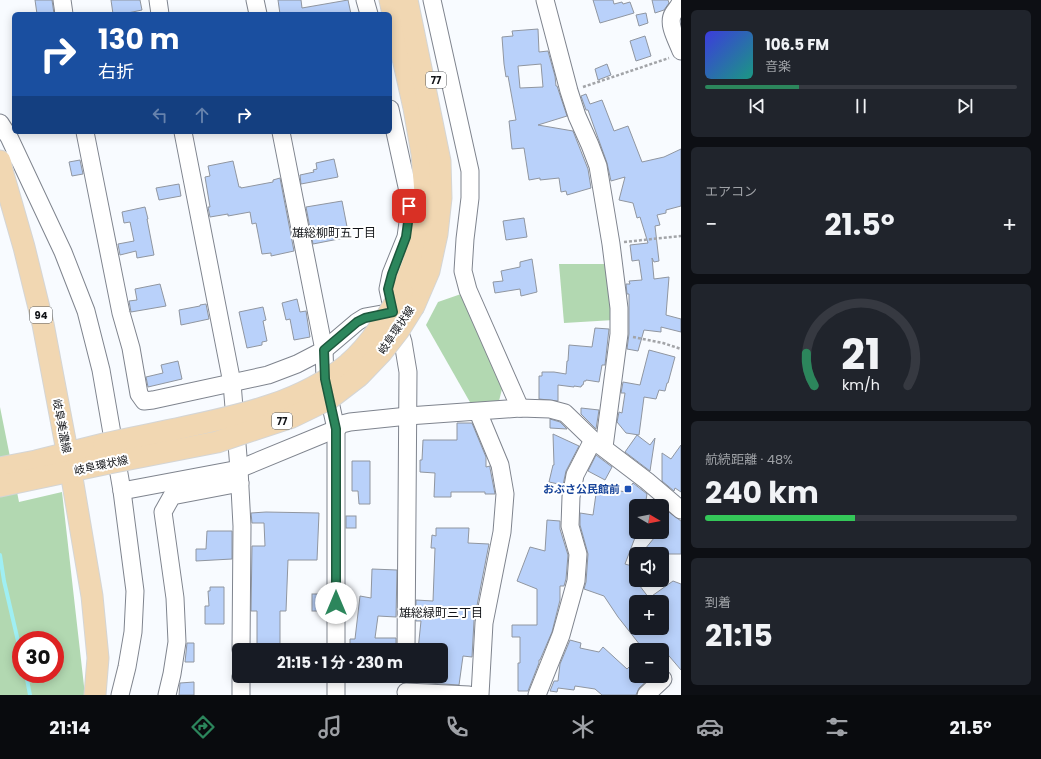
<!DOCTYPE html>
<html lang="ja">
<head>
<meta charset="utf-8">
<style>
	:root { --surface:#171b24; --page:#20242c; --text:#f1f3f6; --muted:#9ea1a6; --line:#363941; --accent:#2c865c }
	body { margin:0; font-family:Poppins,"Noto Sans JP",sans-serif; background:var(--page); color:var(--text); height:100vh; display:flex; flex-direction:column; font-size:15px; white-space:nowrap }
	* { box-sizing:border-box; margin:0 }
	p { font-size:13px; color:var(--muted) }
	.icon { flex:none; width:22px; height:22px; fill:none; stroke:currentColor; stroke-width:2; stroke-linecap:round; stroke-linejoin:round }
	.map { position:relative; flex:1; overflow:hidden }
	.sheet { display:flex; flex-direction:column; gap:10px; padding:10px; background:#0d0f14; width:360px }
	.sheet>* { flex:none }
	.hud { position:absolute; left:12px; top:12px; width:380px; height:122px; border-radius:6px; box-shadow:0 2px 10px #0003; background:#1a4fa0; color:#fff; overflow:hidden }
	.needle { width:26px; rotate:100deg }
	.controls { position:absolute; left:629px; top:499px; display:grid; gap:8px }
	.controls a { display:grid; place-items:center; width:40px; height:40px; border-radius:6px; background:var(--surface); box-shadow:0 2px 10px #0003; font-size:20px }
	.speed { position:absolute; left:12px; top:631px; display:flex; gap:8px; font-size:20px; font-weight:700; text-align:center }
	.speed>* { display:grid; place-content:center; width:52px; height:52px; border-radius:50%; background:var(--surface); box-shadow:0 2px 10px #0003; line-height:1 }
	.speed .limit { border:6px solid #d22; background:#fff; color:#111 }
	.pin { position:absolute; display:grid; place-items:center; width:34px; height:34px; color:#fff; margin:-17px; border-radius:8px; box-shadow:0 2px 6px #0006 }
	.me { position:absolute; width:44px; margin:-22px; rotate:0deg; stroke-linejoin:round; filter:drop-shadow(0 0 3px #0008) }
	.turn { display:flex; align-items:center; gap:14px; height:84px; padding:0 20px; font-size:18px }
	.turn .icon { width:52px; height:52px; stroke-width:2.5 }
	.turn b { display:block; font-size:28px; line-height:34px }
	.lanes { display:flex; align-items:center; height:38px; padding:0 20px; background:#0003; justify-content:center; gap:20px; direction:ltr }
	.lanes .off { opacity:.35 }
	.big { font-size:30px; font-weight:700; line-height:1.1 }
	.sheet .widget { flex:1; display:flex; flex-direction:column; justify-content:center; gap:6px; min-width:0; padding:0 14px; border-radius:6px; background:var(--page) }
	.sheet .dial { align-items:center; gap:0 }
	.dial svg { height:104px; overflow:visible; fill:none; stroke:var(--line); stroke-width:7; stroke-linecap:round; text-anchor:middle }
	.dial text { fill:var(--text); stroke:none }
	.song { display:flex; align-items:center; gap:12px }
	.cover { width:48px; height:48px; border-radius:6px; background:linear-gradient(135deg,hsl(240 70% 55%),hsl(170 70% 35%)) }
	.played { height:4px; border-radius:2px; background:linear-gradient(90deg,var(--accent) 30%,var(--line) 30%) }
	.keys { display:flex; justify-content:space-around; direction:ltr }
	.heat { display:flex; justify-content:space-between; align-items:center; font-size:22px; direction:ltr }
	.charge { height:6px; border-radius:3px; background:linear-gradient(90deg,#34c759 48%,var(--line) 0) }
	.trip { position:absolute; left:232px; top:643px; width:216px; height:40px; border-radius:6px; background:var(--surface); box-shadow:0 2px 10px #0003; font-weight:700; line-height:40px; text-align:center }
	.menu { display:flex; height:64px; justify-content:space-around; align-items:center; background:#090b0e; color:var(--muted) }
	.menu .icon { width:28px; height:28px }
	.menu .current { color:var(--accent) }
	.menu b { font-size:18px; color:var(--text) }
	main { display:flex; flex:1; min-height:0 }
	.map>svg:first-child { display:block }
	.green { fill:#b2d8b1; fill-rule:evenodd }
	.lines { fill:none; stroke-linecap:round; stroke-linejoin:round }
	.stream { stroke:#9feff3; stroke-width:4 }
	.building { fill:#b9d1fa; stroke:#9096a0; fill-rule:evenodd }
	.minor-casing { stroke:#7f848e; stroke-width:19 }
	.major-casing { stroke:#d4d5d5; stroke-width:23 }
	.path { stroke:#a2a4a8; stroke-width:2.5; stroke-dasharray:3 2; stroke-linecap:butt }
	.minor { stroke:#fff; stroke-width:17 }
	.major { stroke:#f1d7b2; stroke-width:21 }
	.major-bridge-casing { stroke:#d4d5d5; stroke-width:23; stroke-linecap:butt }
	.major-bridge { stroke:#f1d7b2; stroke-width:21 }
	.route-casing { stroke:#1d573c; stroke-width:10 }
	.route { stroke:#2c865c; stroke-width:7 }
	.transit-dot { fill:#1a4fb4; stroke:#fff; stroke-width:1.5 }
	.labels { text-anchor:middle; stroke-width:4; stroke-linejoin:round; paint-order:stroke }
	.shield { fill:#fff; stroke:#595a5d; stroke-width:1 }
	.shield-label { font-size:10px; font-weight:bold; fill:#121418 }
	.street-label { font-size:11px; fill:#121418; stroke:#fff }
	.transit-label { font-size:11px; font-weight:bold; fill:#164399; stroke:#fff; text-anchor:end }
	.neighbourhood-label { font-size:12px; fill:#121418; stroke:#fff }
</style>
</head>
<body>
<main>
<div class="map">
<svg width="681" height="695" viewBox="0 0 681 695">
	<rect width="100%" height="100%" fill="#f8fbff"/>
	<!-- green -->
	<g class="green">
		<polygon points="559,264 609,264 614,320 564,323"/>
		<polygon points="461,294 502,389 499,401 471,404 426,325 438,302"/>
		<path d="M0 407 19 502 62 492 85 695H0ZM21 640H55V674H21Z"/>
	</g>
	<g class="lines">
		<!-- stream -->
		<g class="stream">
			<polyline points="0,555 4,581 21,654"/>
			<polyline points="26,674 30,695"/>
		</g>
	</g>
	<!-- building -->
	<g class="building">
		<polygon points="35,0 52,0 54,14 37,14"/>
		<polygon points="111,0 140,0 142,10 123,14 113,14"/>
		<polygon points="278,0 301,0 302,8 348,0 351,14 280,14"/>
		<polygon points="593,0 613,0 614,4 622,2 623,4 630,2 634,13 600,23"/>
		<polygon points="652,0 668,0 669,3 664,10 655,13"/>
		<polygon points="646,13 648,23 639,26 636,15"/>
		<path d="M538 29 539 52 548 51 555 76 556 86H557L567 116 538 125 573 131 588 169 591 188 567 195 566 191 561 192 559 178 540 180V178L529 180 524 148 512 149 509 121 516 120 508 76 506 77 504 64 502 37 513 36 512 31ZM541 64 543 87 520 88 518 66Z"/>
		<polygon points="645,36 651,56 636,61 630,41"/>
		<polygon points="607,64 611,75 598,80 595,69"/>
		<polygon points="586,94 590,104 602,100 614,131 628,126 642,162 664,157 681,149 681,206 666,210 666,213 657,215 660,225 655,226 659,261 654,262 652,258 654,279 669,277 666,315 681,319 681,332 661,327 661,332 644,330 638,351 627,349 629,334 629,294 627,294 626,284 630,284 629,281 642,280 639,260 632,261 630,245 648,243 640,217 637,218 633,203 619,200 625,177 611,181 607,163 588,110 586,110 581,96"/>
		<polygon points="334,159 338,177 301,184 300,175 314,172 313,170 317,169 316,163"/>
		<polygon points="80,160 83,174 72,176 69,162"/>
		<polygon points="233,161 239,187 241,187 241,188 273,182 273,180 280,178 294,251 271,256 271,253 262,254 256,223 252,224 250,212 228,216 228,214 210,217 208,207 210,207 205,177 210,176 208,166"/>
		<polygon points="179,184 181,196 159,200 156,188"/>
		<polygon points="342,201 349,237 313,244 306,207"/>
		<polygon points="145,207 148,219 147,219 154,255 137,258 136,251 120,255 118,244 134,241 130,222 124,223 122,212"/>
		<polygon points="524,218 527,237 506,240 503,221"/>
		<polygon points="532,259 537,292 521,296 520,289 495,293 493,282 503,281 501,271 520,267 520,262"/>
		<polygon points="160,284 166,306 131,312 129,301 137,300 135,289"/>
		<polygon points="297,299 300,312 306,311 310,337 294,340 290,319 286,320 282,303"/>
		<polygon points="206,304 209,319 181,325 179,310 200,306 200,305"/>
		<polygon points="263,307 266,320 263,321 267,341 262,342 262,345 247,348 239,312"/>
		<polygon points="595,328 609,329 605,365 602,365 599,382 586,380 586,381 584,381 583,385 582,385 581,387 574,386 574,387 558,385 558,401 539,399 539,376 542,376 542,372 554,372 566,374 567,361 568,361 569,345 592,347"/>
		<polygon points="649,350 675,357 668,383 667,383 665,391 659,390 656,399 644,397 639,435 626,433 617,422 619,412 622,413 625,393 621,393 623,382 640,385"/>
		<polygon points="178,361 182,379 148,387 146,377 163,373 161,365"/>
		<polygon points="581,408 599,410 596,429 581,414"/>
		<polygon points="550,419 560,422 567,429 550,428"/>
		<polygon points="457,423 472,423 486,457 486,467 490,466 490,468 495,494 485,494 485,492 451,492 451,497 434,497 435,473 420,472 420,460 422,460 423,440 457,440"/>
		<polygon points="553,434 579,446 566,471 563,485 549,482 553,465 554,465"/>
		<polygon points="637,435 650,445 655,438 650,471 625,452"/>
		<polygon points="681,445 681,492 675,488 674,491 662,481 662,453 671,459"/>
		<polygon points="596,455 612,467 605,480 588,471"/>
		<polygon points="352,461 370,461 370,504 359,504 358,491 352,491"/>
		<path d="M633 483 647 494 645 506H636V535L625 564 632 566 630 573 649 598 673 581 681 584V670L664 650H644L618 617 604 596 584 589 586 582 588 554 580 525V513L593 515 597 487 626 492ZM636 602H662V628H636Z"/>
		<polygon points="666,510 681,521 681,554 651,554 645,549 659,532 662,532 662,518"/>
		<polygon points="266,512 319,513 317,560 288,560 286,611 280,611 280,648 257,648 257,611 251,611 252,546 265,546 264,523 252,523 251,513"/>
		<rect x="346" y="516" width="10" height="12"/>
		<polygon points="547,520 560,521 560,529 568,555 566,579 564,586 560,586 560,600 552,632 540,660 539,660 539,663 528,691 518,691 518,663 520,663 520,637 512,637 512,625 537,625 537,589 517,581 530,547 545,551"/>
		<polygon points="436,528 469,528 468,543 489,544 474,621 472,657 463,656 459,685 412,682 413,676 441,676 441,650 418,650 421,621 416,621 416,600 433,601 435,548 431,548 432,535 436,536"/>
		<polygon points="207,531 232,531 232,559 196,561 196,549 206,549"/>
		<polygon points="372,569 397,570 396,617 378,616 375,638 396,638 396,650 350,650 350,639 355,639 360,596 371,598"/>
		<polygon points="210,587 224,587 224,624 205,624 205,606 209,606 208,591 210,591"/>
		<rect x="312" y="594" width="14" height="17"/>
		<polygon points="570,640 581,643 580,648 599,652 603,647 627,669 636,660 636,676 652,676 639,688 636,695 602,695 595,689 575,686 574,690 558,688 557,692 550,691 554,681 558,681 560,664"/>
		<polygon points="187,643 194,643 194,662 185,662"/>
		<polygon points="194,682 194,695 179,695 180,683"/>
	</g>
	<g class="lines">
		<defs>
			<g id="minor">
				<polyline points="62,0 64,14"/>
				<polyline points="158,0 160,14"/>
				<polyline points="255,0 258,14"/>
				<polyline points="365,0 369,14"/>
				<polyline points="432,0 470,171 470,198 465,239 463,271 468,290 520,408"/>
				<polyline points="545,0 569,91 577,116 590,145 598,166 611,244 619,308 619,334 604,447"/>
				<path d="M681 0C680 6 676 9 673 14 667 24 677 40 681 51"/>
				<polyline points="390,109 409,196 409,215 406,237 391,274 388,289 393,312 403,342 408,372 406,650"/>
				<polyline points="0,123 9,137 63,252 86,311 101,370 122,491 135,591 133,632 127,667 120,695"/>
				<polyline points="85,132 121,313 131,348 139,394 144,401 153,400 268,375 297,364 324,350 357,322 365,317 393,312"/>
				<polyline points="183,132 232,383 239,469 242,526 241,650"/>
				<polyline points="281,132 324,350 325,379 336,429 336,650"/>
				<polyline points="478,412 500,465 505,494 502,532 484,623 480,695"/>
				<polyline points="122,491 239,469 336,429 342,424 350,422 408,416 520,408 550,409 565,413 593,440 647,481 681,510"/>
				<polyline points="336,676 336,695"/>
				<polyline points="406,692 469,695"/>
				<polyline points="167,695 172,674 177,642 175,598 163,512 172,496 240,483"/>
				<polyline points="241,695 241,676"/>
				<polyline points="537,695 561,635 576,581 578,554 570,526 571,497 575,475 593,440"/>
				<polyline points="646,695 663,679"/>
			</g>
			<g id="major">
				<polyline points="390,0 414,108 422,154 425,193 421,232 413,263 402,291"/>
				<polyline points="407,0 440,161 441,198 437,234 429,271 414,306"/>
				<polyline points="0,161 3,174 24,247 43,324 71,472 92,596 98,658 95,695"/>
				<polyline points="0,468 36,461 104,444"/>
				<polyline points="0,486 109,463"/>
			</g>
		</defs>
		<!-- minor casing -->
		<use href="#minor" class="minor-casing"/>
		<!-- major casing -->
		<use href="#major" class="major-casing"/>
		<!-- path -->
		<g class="path">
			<polyline points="583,87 669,58"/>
			<polyline points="624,242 681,236"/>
			<polyline points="633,337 663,343 681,349"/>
		</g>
		<!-- minor -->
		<use href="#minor" class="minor"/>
		<!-- major -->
		<use href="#major" class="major"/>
		<defs>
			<g id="major-bridge">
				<path d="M104 444C131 438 158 433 185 427 242 415 302 402 348 364 371 344 387 317 402 291"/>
				<polyline points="109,463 217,442 292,417 329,399 359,376 382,352 399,330 414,306"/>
			</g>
		</defs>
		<!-- major-bridge casing -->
		<use href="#major-bridge" class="major-bridge-casing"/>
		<!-- major-bridge -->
		<use href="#major-bridge" class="major-bridge"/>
	</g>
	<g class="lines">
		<defs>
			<polyline id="route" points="336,603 336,429 325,379 324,350 357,322 365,318 393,312 388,289 392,274 406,237 409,215 409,206"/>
		</defs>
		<!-- route casing -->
		<use href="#route" class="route-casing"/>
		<!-- route -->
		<use href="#route" class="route"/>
	</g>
	<!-- markers -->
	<rect class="transit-dot" x="624" y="485" width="8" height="8" rx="2"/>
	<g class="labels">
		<!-- shield labels -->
		<g class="shield">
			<rect x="426" y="72" width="20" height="16" rx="3"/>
			<rect x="30" y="307" width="22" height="16" rx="3"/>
			<rect x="272" y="413" width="20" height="16" rx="3"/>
		</g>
		<g class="shield-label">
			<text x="436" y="84">77</text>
			<text x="41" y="319">94</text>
			<text x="282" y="425">77</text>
		</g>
		<!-- street labels -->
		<g class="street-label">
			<text transform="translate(396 330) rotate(-56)" y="4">岐阜環状線</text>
			<text transform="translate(62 426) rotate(79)" y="4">岐阜美濃線</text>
			<text transform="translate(101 465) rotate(-12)" y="4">岐阜環状線</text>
		</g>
		<!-- transit labels -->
		<g class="transit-label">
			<text x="620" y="493">おぶさ公民館前</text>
		</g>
		<!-- neighbourhood labels -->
		<g class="neighbourhood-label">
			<text x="334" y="237">雄総柳町五丁目</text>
			<text x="441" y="617">雄総緑町三丁目</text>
		</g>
	</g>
</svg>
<div class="controls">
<a><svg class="needle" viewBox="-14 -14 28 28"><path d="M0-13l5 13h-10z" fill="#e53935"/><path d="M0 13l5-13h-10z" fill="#9ea1a6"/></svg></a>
<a><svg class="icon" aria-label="sound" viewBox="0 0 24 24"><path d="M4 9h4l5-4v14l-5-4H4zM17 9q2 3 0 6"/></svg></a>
<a>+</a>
<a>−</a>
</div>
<div class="speed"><div class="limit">30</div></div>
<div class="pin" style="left:409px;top:206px;background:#d93025"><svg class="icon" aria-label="arrive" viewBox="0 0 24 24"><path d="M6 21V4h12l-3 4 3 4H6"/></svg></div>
<svg class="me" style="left:336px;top:603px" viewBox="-20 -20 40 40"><circle r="19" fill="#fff"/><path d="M0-13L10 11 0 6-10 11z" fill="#2c865c"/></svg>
<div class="trip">21:15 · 1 分 · 230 m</div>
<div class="hud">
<div class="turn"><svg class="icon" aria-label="right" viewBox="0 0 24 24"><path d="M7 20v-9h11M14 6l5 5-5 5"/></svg><div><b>130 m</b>右折</div></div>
<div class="lanes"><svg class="icon off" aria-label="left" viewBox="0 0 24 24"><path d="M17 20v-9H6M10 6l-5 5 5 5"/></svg><svg class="icon off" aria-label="ahead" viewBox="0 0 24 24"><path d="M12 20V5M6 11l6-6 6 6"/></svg><svg class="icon" aria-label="right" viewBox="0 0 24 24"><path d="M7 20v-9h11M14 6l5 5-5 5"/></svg></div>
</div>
</div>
<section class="sheet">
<div class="widget">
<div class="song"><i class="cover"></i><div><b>106.5 FM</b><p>音楽</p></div></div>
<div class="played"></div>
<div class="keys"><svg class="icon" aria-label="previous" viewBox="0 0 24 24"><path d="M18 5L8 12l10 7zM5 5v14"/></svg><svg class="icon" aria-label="pause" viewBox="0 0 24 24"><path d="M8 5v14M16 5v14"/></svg><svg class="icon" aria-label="next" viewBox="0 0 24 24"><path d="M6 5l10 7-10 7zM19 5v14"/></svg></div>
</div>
<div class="widget"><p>エアコン</p>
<div class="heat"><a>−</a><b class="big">21.5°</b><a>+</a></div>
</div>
<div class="widget dial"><svg viewBox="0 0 100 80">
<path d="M14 69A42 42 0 1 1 86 69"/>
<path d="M14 69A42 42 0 0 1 8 44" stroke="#2c865c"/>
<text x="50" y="56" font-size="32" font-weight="700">21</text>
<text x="50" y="72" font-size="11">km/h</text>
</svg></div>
<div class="widget"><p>航続距離 · 48%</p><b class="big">240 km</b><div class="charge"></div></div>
<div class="widget"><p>到着</p><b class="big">21:15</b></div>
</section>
</main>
<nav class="menu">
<b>21:14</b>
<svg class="icon current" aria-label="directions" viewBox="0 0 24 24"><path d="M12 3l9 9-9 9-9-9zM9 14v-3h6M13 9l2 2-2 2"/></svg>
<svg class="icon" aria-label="music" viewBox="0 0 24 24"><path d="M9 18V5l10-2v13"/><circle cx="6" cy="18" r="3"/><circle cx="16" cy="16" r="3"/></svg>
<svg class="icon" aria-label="phone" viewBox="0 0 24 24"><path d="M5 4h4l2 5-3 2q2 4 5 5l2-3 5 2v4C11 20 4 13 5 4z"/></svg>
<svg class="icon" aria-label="climate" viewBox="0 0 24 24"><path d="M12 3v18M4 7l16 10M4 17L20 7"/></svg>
<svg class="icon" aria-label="car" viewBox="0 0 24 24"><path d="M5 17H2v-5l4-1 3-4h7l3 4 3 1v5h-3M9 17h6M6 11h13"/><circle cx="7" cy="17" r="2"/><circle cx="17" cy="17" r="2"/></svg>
<svg class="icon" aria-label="filters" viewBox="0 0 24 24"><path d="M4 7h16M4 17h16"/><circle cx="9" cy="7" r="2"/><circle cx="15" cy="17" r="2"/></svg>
<b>21.5°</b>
</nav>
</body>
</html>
